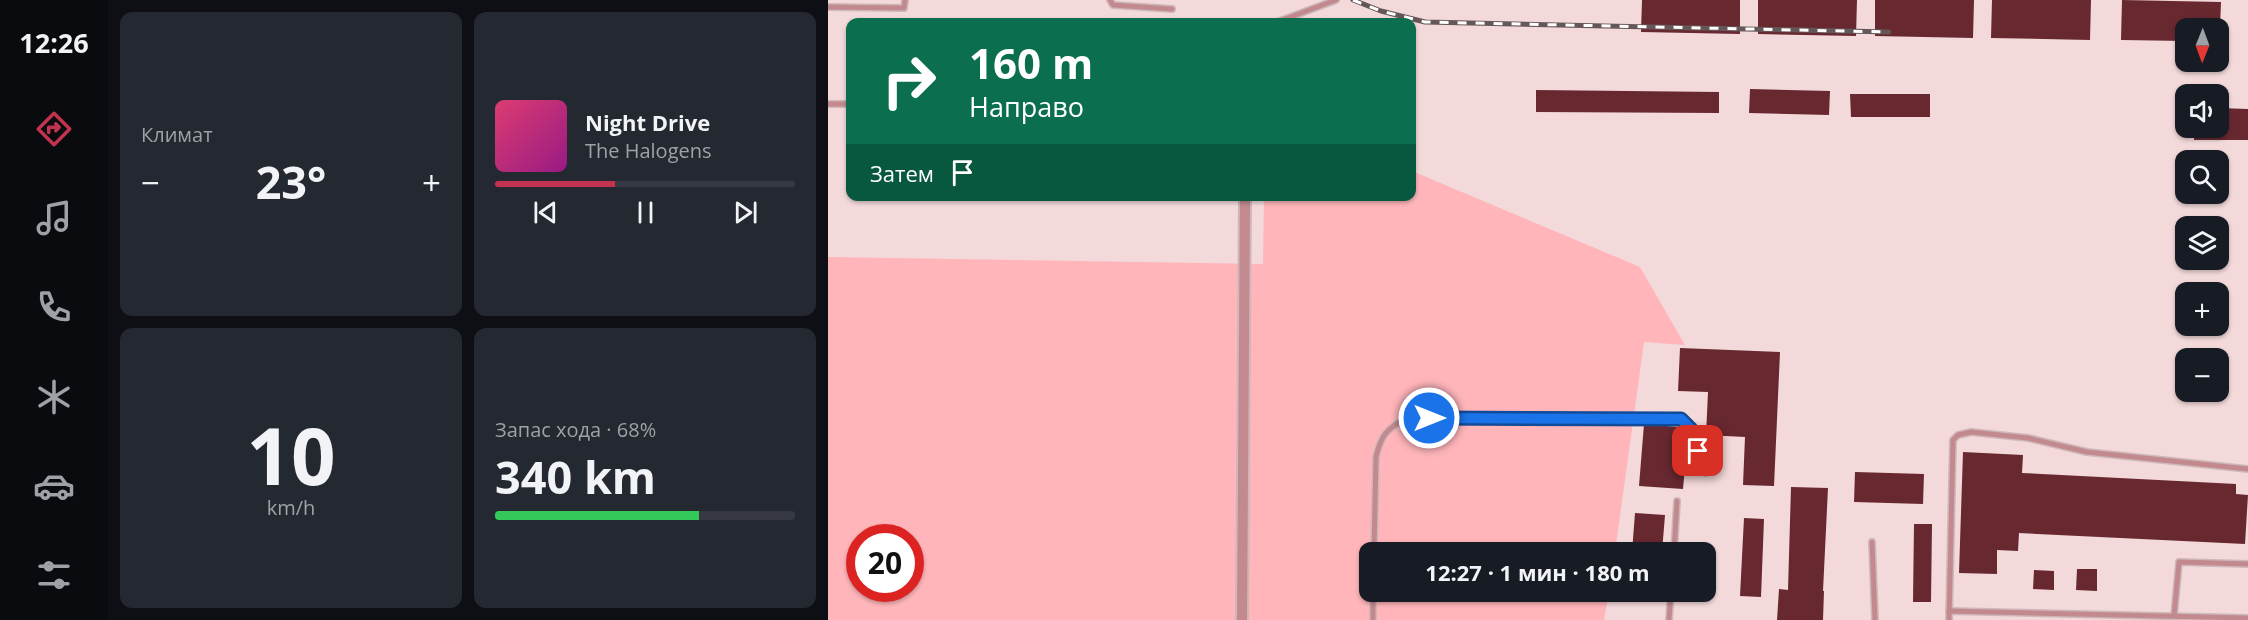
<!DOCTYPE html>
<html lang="ru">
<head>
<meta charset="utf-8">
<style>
	:root { --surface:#171b24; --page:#242831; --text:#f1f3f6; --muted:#9ea1a6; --line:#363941; --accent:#c3324f }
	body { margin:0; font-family:"Open Sans",sans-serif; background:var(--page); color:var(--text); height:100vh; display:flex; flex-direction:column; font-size:22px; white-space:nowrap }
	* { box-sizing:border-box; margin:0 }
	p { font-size:20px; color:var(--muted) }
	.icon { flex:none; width:33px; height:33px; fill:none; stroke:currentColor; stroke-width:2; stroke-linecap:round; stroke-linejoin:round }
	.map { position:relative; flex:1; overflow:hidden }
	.details { display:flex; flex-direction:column; gap:12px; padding:12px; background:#0d0f14; width:720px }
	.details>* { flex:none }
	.top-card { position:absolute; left:18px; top:18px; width:570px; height:183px; border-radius:12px; box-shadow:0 2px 4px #0004; background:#0b6e4f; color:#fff; overflow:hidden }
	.needle { width:39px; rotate:181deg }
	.buttons { position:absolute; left:1347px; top:18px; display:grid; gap:12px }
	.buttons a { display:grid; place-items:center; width:54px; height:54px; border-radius:12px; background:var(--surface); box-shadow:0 2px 4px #0004; font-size:30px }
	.speed { position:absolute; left:18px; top:524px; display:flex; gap:12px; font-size:30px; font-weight:700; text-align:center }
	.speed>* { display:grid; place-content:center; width:78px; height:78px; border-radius:50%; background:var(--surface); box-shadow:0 2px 4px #0004; line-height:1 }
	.speed .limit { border:9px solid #d22; background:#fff; color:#111 }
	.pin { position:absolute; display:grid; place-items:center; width:51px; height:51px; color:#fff; margin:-26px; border-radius:12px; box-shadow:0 3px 9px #0006 }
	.me { position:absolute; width:66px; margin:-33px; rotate:90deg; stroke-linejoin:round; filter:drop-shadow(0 0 4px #0008) }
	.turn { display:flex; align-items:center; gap:21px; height:126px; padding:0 24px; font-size:27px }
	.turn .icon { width:78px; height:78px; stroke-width:2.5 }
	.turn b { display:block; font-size:42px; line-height:51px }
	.then { display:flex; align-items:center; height:57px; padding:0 24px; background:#0003; gap:12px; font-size:22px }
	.big { font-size:45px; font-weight:700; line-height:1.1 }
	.details .card { flex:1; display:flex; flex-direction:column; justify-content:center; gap:9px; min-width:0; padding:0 21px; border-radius:12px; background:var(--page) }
	.details .dial { align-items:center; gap:0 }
	.dial b { font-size:78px; line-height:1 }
	.song { display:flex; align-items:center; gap:18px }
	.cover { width:72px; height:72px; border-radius:9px; background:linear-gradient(135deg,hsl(340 70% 55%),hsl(310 70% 35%)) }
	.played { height:6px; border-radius:3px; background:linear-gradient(90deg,var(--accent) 40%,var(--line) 40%) }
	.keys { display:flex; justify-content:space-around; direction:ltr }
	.heat { display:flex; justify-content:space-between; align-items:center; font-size:33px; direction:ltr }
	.charge { height:9px; border-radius:4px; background:linear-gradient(90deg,#34c759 68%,var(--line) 0) }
	.details .tiles { flex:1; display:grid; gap:12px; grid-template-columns:repeat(2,1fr) }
	.trip { position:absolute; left:531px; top:542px; width:357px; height:60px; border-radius:12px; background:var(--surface); box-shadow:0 2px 4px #0004; font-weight:700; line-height:60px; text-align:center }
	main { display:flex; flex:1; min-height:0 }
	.tab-bar { display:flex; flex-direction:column; width:108px; justify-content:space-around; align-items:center; background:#090b0e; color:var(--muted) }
	.tab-bar .icon { width:42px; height:42px }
	.tab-bar .active { color:var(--accent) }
	.tab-bar b { font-size:27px; color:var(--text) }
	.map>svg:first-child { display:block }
	.green { fill:#ffb5ba; fill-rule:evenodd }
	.building { fill:#682830 }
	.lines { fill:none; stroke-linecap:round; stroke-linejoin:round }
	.service-casing { stroke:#ceb7b8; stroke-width:8 }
	.minor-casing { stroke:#ceb7b8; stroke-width:14 }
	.service { stroke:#c28a8e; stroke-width:5 }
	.minor { stroke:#c28a8e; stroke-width:10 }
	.rail-casing { stroke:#655758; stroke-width:5 }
	.rail { stroke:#fff; stroke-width:3; stroke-dasharray:9; stroke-linecap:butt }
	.route-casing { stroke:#114b97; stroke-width:15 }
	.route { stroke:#1a73e8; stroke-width:10 }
</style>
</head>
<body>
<main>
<nav class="tab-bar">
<b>12:26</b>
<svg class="icon active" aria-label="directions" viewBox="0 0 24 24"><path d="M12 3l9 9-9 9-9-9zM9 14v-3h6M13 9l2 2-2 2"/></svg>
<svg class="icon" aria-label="music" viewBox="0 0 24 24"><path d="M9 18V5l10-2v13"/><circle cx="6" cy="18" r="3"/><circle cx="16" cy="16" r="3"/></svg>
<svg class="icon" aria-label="phone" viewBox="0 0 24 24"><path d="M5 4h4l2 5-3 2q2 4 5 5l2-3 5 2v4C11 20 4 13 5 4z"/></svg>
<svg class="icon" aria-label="climate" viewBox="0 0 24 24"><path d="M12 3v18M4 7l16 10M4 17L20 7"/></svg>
<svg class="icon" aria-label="car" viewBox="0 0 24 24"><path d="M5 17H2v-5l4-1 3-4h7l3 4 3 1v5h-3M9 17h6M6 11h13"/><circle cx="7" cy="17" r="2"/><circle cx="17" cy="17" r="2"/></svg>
<svg class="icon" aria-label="filters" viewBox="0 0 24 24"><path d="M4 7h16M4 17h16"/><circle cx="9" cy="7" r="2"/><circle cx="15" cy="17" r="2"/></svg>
</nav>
<section class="details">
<div class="tiles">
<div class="card"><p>Климат</p>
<div class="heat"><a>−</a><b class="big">23°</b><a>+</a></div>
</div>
<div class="card">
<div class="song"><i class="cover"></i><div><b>Night Drive</b><p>The Halogens</p></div></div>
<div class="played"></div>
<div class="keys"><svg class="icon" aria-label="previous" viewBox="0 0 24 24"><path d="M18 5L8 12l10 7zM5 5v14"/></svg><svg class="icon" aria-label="pause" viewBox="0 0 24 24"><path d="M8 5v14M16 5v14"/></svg><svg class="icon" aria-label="next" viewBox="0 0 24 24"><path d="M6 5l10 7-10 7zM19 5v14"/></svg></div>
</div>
<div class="card dial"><b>10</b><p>km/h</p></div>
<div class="card"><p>Запас хода · 68%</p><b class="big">340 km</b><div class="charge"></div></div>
</div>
</section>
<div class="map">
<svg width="1420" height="620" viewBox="0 0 1420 620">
	<rect width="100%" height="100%" fill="#f3d9da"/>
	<!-- green -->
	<path class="green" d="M584 171 812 267 857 345 816 342 787 552H542V591H781L776 620H0V257L435 264 436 197 584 196ZM32 537H82V588H32Z"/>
	<!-- building -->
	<g class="building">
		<polygon points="814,0 912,0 912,34 813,32"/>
		<polygon points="930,0 1029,0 1028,36 930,34"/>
		<polygon points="1047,0 1146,0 1145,38 1047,36"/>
		<polygon points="1164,0 1263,0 1262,40 1163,38"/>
		<polygon points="1294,0 1393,2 1392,28 1358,28 1358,41 1293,40"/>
		<polygon points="922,89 1002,91 1001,115 921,113"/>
		<polygon points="708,90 891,92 891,113 708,112"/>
		<polygon points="1022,94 1102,94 1102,117 1023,117"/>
		<polygon points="1390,108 1420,109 1420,140 1366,140 1366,128 1390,128"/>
		<polygon points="852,348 952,352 946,486 915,485 917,437 878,435 880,392 850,391"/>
		<polygon points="816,424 850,427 859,444 855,489 811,486"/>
		<polygon points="1135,452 1195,455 1194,473 1408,484 1408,494 1420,495 1417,544 1191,533 1190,551 1169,550 1169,574 1131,573"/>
		<polygon points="1027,472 1096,474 1095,504 1026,502"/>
		<polygon points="963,487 1000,488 995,591 996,591 995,620 949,620 951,589 960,590"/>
		<polygon points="807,513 837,515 834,552 804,552"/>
		<polygon points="916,518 936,519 933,597 912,596"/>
		<polygon points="1086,524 1104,524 1103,602 1085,602"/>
		<polygon points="1249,569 1269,569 1269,591 1248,590"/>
		<polygon points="1206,570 1226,571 1226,590 1205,589"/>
	</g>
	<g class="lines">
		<defs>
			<g id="service">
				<polyline points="282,0 285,5 344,9"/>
				<polyline points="0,7 76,8 77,0"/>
				<polyline points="449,22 508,0"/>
				<polyline points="0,104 22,104"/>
				<polyline points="1044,542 1047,620"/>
				<path d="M546 552 548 457C553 435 559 429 578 418L853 419 863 429 877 473"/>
				<polyline points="846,552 849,501"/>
				<polyline points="1121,611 1420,618"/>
				<polyline points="1346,616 1351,562 1420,564"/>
				<polyline points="545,620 545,591"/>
				<polyline points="841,620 843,591"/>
				<polyline points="1121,620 1125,440 1130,435 1143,432 1200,438 1259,452 1420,469"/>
			</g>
			<polyline id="minor" points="414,620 417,196"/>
		</defs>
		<!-- service casing -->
		<use href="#service" class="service-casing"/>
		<!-- minor casing -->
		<use href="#minor" class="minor-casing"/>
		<!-- service -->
		<use href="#service" class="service"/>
		<!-- minor -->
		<use href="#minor" class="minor"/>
		<defs>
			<polyline id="rail" points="525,0 553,11 597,22 1061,32"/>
		</defs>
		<!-- rail casing -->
		<use href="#rail" class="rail-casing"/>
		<!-- rail -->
		<use href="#rail" class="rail"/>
	</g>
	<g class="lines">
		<defs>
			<polyline id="route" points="601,418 853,419 863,429 870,451"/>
		</defs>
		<!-- route casing -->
		<use href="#route" class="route-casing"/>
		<!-- route -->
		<use href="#route" class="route"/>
	</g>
</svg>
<div class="buttons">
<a><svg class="needle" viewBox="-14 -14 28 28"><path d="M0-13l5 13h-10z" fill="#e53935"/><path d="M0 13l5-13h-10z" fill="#9ea1a6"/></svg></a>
<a><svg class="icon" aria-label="sound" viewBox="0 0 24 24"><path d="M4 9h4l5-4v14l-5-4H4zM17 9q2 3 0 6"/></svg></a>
<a><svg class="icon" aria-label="search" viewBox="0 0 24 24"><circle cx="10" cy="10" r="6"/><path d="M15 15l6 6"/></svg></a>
<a><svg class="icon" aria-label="layers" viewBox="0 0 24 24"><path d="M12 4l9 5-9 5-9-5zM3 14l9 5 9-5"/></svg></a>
<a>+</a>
<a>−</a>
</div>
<div class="speed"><div class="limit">20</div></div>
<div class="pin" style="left:870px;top:451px;background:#d93025"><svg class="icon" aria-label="arrive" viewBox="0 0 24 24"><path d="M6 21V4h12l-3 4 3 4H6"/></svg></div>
<svg class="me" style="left:601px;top:418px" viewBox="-20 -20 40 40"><circle r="17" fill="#1a73e8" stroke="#fff" stroke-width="3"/><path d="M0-11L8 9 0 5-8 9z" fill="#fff"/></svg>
<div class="trip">12:27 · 1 мин · 180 m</div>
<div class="top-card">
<div class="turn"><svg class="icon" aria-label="right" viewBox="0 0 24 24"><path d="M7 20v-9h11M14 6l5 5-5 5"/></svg><div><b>160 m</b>Направо</div></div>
<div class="then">Затем<svg class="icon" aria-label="arrive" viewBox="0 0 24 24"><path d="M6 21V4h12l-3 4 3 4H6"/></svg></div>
</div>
</div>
</main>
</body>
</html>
